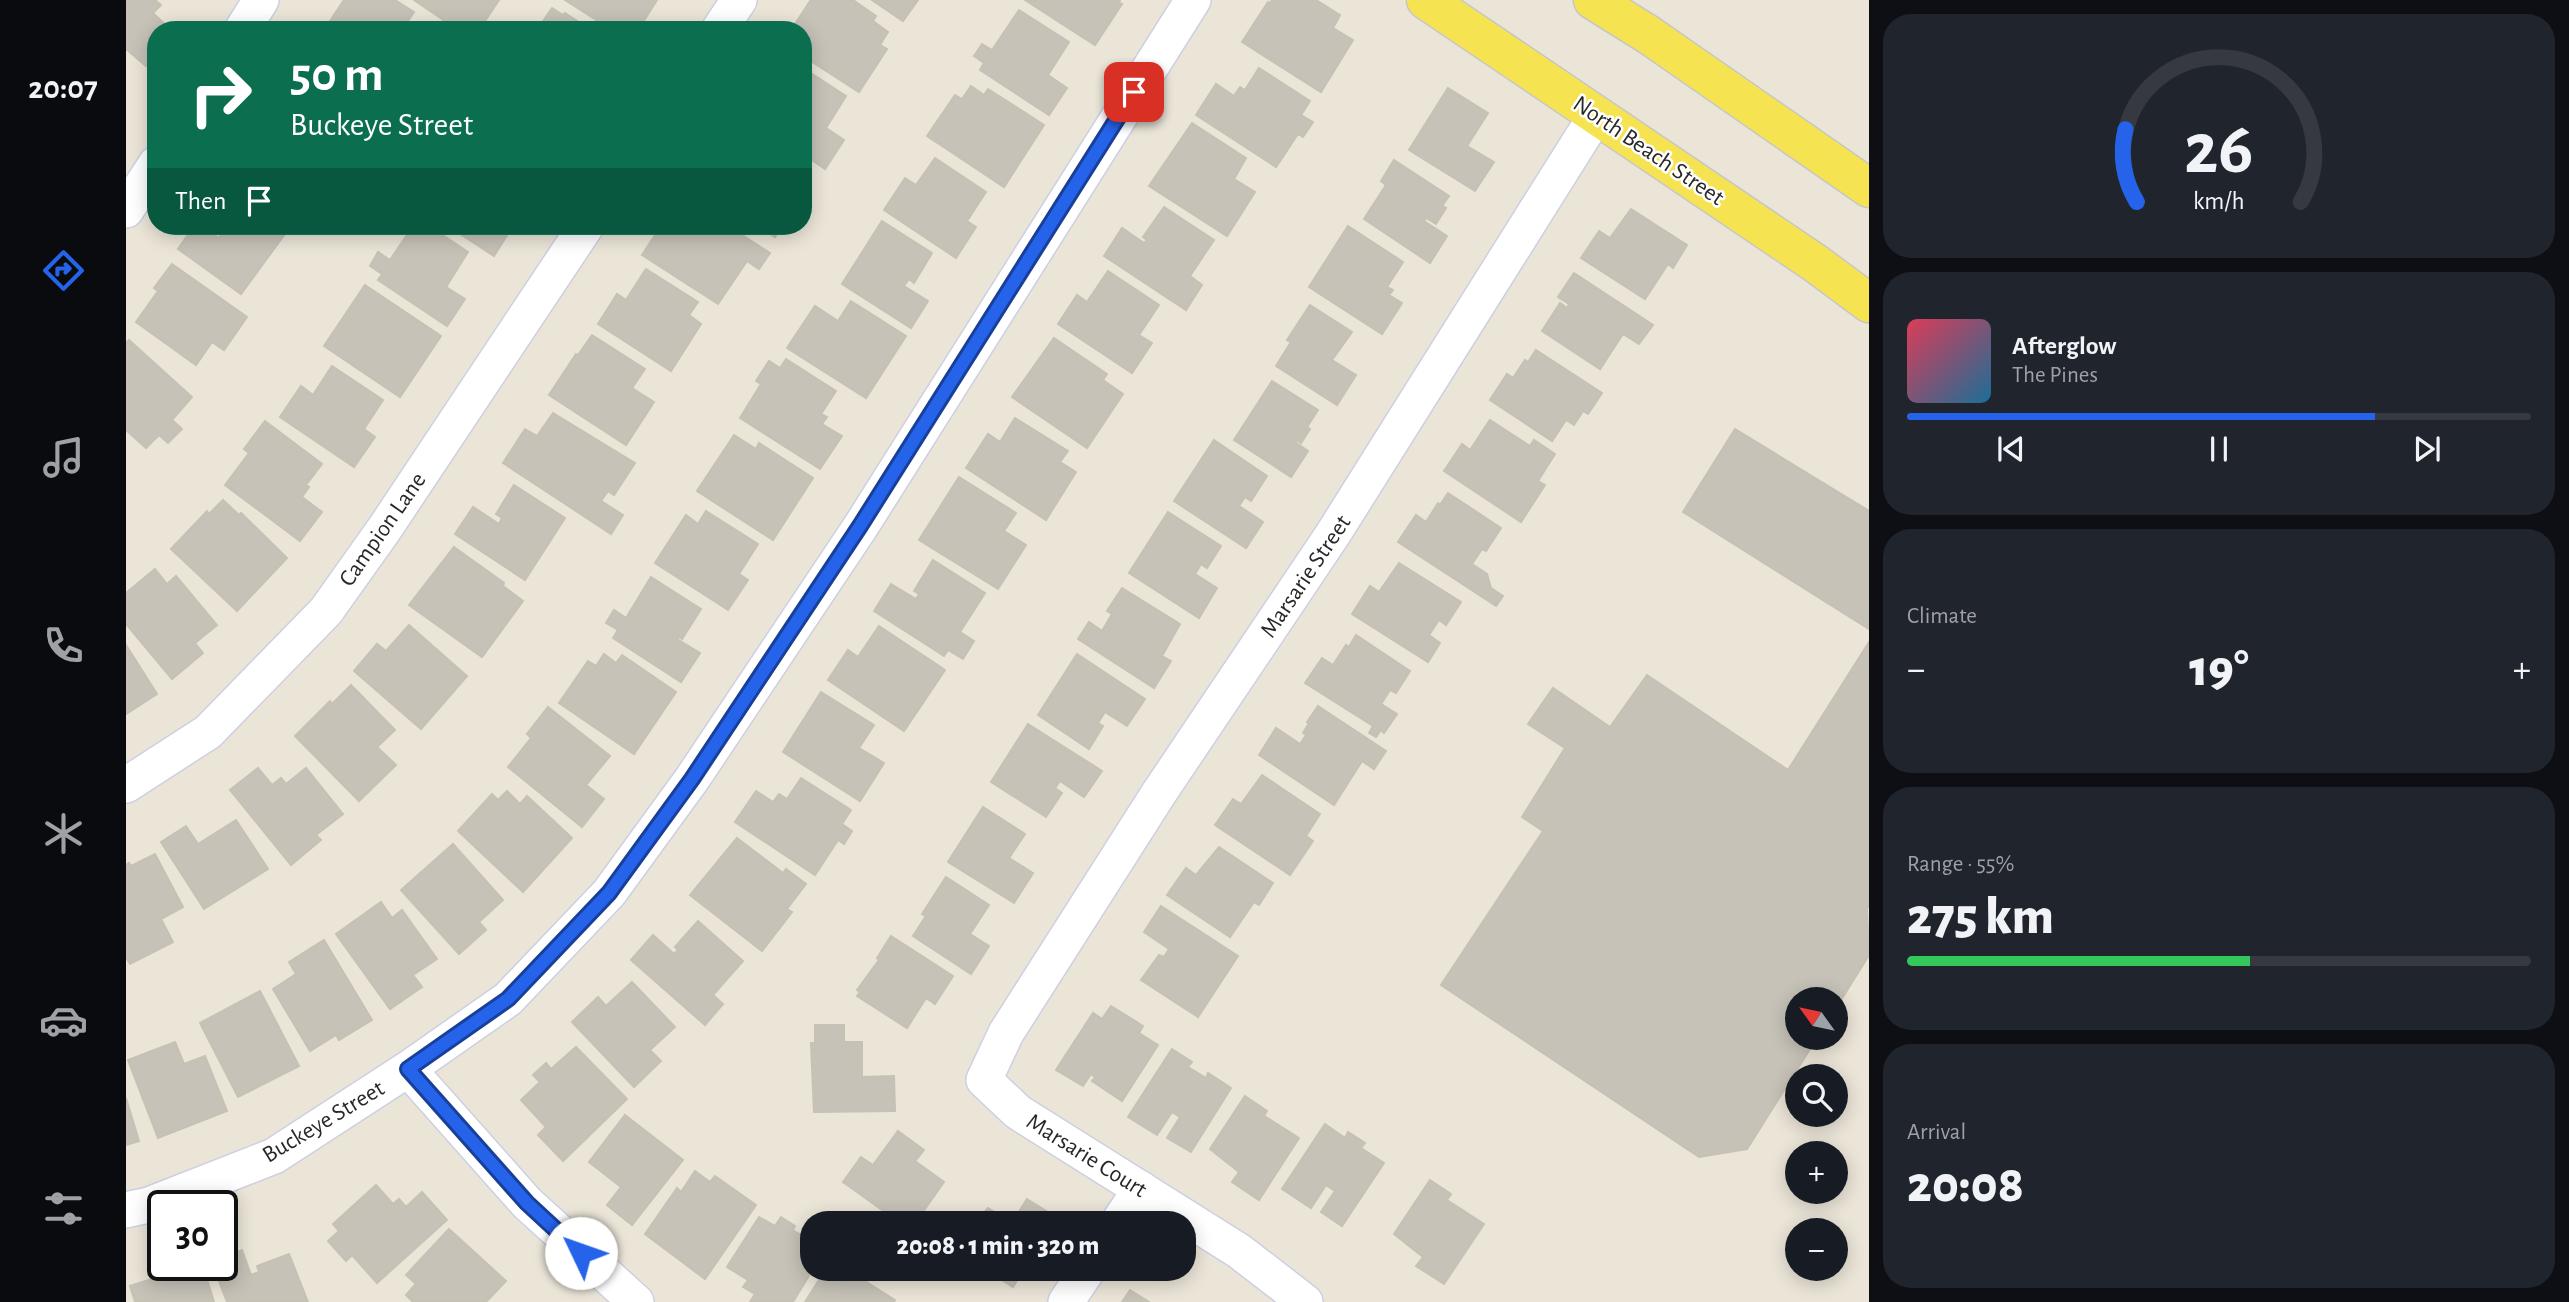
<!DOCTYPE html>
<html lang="en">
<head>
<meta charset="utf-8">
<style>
	:root { --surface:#171b24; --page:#20242c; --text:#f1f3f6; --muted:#9ea1a6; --line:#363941; --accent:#2563eb }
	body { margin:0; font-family:"Alegreya Sans",sans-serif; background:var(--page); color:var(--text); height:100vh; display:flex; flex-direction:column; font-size:26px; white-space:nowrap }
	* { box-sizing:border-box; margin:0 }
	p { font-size:23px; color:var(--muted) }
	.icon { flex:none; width:38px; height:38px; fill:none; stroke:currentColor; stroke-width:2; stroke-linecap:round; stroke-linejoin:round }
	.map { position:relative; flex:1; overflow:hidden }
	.details { display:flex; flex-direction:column; gap:14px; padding:14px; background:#0d0f14; width:700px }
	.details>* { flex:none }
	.banner { position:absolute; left:21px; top:21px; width:665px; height:214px; border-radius:28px; box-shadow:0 4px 18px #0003; background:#0b6e4f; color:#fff; overflow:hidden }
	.needle { width:46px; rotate:303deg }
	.fabs { position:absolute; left:1659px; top:987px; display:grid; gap:14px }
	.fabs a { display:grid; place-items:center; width:63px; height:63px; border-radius:50%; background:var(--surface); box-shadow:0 4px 18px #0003; font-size:35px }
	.speed { position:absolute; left:21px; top:1190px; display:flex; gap:14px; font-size:35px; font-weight:700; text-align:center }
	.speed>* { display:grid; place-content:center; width:91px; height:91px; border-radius:50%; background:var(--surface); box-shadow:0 4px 18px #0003; line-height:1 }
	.speed .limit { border:4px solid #111; border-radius:10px; background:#fff; color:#111 }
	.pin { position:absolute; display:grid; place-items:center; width:60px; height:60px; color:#fff; margin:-30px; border-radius:14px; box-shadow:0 4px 10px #0006 }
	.me { position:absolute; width:77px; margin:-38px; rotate:312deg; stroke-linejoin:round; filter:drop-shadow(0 0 5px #0008) }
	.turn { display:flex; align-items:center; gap:24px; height:147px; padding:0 28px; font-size:32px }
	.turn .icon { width:91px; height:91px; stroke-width:2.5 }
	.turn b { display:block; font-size:49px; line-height:60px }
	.then { display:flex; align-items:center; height:66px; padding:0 28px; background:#0003; gap:14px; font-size:26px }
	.big { font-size:52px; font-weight:800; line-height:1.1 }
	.details .card { flex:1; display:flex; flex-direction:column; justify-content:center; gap:10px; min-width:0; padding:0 24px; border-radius:28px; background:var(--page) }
	.details .dial { align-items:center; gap:0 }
	.dial svg { height:182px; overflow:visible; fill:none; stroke:var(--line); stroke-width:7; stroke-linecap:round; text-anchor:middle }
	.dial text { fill:var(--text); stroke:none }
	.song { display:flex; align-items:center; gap:21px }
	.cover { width:84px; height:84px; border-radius:10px; background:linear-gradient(135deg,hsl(350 70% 55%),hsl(200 70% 35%)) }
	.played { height:7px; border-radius:4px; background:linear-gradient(90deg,var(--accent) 75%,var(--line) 75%) }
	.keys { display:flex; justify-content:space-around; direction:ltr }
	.heat { display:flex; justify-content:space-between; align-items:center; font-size:38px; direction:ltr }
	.charge { height:10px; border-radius:5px; background:linear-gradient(90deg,#34c759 55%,var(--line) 0) }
	.trip { position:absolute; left:674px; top:1211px; width:396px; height:70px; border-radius:28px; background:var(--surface); box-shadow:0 4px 18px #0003; font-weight:800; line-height:70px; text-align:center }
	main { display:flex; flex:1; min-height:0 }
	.dock { display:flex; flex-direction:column; width:126px; justify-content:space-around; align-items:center; background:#090b0e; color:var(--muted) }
	.dock .icon { width:49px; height:49px }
	.dock .on { color:var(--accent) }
	.dock b { font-size:32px; color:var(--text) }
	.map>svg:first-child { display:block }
	.building { fill:#c6c2b8; stroke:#c6c1b2; stroke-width:2 }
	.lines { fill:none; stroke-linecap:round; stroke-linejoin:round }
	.minor-casing { stroke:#cdcfe2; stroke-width:38 }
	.major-casing { stroke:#c7c7c7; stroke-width:41 }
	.minor { stroke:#fff; stroke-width:35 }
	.major { stroke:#f6e352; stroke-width:38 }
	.route-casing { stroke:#184099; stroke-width:18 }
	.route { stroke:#2563eb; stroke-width:12 }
	.labels { text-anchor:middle; stroke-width:5; stroke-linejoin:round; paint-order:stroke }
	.street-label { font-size:24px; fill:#282828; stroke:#fff }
</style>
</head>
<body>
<main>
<nav class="dock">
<b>20:07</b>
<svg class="icon on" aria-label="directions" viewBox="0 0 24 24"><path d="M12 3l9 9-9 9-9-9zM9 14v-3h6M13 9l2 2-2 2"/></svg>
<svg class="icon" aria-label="music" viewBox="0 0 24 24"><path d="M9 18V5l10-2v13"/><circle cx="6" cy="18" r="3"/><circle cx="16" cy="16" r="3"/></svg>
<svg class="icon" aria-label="phone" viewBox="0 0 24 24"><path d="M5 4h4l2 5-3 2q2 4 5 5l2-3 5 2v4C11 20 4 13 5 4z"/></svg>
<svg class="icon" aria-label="climate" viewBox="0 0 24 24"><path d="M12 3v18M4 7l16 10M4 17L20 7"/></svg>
<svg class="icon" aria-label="car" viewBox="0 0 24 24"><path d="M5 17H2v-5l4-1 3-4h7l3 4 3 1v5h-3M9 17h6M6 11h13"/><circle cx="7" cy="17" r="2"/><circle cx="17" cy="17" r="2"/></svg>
<svg class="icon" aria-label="filters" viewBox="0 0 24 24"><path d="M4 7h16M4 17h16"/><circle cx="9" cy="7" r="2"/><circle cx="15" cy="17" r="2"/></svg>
</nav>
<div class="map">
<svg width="1743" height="1302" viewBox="0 0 1743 1302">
	<rect width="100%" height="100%" fill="#ebe5d8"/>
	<!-- building -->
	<g class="building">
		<polygon points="0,0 29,0 35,5 27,13 45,30 30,30 30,55 20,66 0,49"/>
		<polygon points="218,0 269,0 288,12 276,30 198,30"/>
		<polygon points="288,0 373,0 353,30 332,30"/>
		<polygon points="439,0 531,0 512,30 486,30"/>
		<polygon points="687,0 727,0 750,16 747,21 762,32 754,45 761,49 733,92 677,56 677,30 665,30 684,1"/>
		<polygon points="746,0 792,0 777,21"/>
		<polygon points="899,0 994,0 993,3 996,4 969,45"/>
		<polygon points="1146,0 1190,0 1214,15 1207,28 1227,40 1195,92 1116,42 1142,2 1144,3"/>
		<polygon points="426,8 437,15 439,13 465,30 411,30"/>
		<polygon points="893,10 943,42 922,75 941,88 923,115 854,70 858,63 848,56 856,44 866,50"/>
		<polygon points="677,68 720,96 700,128 718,140 699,169 680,156 677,157"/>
		<polygon points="1133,68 1184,101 1175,115 1187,122 1177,137 1172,134 1150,167 1070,115 1090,84 1108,96 1114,87 1119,90"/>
		<polygon points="845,86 858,95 862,89 918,125 878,187 801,136 829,95 836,99"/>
		<polygon points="1322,88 1362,113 1341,146 1368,162 1349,191 1283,150"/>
		<polygon points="1066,123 1120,158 1108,179 1129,192 1101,236 1023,186"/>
		<polygon points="809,158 860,192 841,221 850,227 830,258 758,210 779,178 790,185"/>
		<polygon points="1268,160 1323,196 1316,206 1320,208 1310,224 1300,218 1298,221 1321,236 1304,263 1238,219 1260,185 1255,181"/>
		<polygon points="1038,207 1088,240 1064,276 1076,285 1060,310 978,256 996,228 1018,243 1021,240 1017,237"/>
		<polygon points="1505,209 1561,245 1547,268 1542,264 1519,299 1455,258 1473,231 1484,238"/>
		<polygon points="756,221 806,253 788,283 783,279 778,286 802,301 785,328 716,284"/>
		<polygon points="68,226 76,226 93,238 96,233 90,230 93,226 147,226 159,234 115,294 52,249"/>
		<polygon points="287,226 303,226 342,252 320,287 339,299 321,326 252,280 256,274 244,266 252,252 264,260"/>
		<polygon points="322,226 387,226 368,256"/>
		<polygon points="535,226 607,226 612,229 610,231 644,253 633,269 621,261 592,304 516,255"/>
		<polygon points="627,226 656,226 649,237 635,228 634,230"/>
		<polygon points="1222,226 1277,262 1261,287 1267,290 1263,295 1276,303 1256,334 1183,287"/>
		<polygon points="46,264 121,317 98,350 86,342 70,365 10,322 32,291 28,288"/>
		<polygon points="520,269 572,302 563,315 575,324 545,371 472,324 491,294 500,300"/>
		<polygon points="982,271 1033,305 1013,335 1026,343 1006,373 932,324 951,295 961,302"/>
		<polygon points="1448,273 1527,325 1513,344 1497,334 1474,369 1416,331 1434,303 1441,308 1443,304 1432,297"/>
		<polygon points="239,285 315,336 274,397 198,346"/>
		<polygon points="725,301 780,336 740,398 661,348 689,306 712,321"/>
		<polygon points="1184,305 1226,332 1206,360 1230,375 1211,405 1150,366 1165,342 1161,340"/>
		<polygon points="466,335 519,369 506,388 528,402 500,445 423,395 450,354 452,355"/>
		<polygon points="928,338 981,374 977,380 997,394 961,448 886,397"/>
		<polygon points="3,340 66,397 46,420 56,429 42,443 33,435 20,448 0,430 0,343"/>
		<polygon points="1410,350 1476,393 1462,414 1457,411 1448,425 1440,420 1426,441 1364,400 1381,374 1387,378 1399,360 1402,362"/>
		<polygon points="660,359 710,391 695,414 701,417 696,424 716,436 694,469 614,418 635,384 630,381 643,361 654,368"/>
		<polygon points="206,366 257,400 238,429 249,437 228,467 154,417 175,386 187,395"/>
		<polygon points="1146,381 1192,410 1181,427 1184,429 1175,443 1171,440 1169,442 1182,451 1165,477 1108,440"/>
		<polygon points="427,413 509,463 488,495 482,491 475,501 497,515 485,534 377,463 399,429 411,436"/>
		<polygon points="889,418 942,451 934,462 950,472 920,520 840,468 862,434 874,442"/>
		<polygon points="1364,420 1404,446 1408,440 1429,454 1412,481 1419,485 1395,522 1318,471 1336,444 1344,450"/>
		<polygon points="139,421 196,464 180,485 183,487 176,497 196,512 174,541 99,485 123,453 118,449"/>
		<polygon points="1609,429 1743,511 1743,629 1557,512"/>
		<polygon points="608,435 630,449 633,443 687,478 647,540 571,491"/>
		<polygon points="1088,440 1141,476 1125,501 1119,497 1113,506 1137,522 1120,548 1048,501"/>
		<polygon points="833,477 890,513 878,531 900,545 872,589 793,540"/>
		<polygon points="388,485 439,518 399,580 329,534 347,507 373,524 376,518 370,514"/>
		<polygon points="1322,493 1375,528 1360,551 1356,549 1346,564 1361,574 1365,588 1377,596 1370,606 1272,542 1290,515 1300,522 1312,503 1314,505"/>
		<polygon points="97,500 113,515 115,513 161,558 111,611 45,549 81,511 83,514"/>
		<polygon points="580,511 632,544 613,574 622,580 602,610 529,563 560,515 572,524"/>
		<polygon points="1042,512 1095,546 1081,568 1075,564 1069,574 1091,588 1073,618 1003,573"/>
		<polygon points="328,547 378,583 377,586 397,601 356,657 283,605"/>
		<polygon points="807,560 859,593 834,632 848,641 837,659 822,650 818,656 748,611 765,584 790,599 793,594 788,591"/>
		<polygon points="1273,563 1335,602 1320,625 1313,620 1303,635 1314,643 1302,662 1226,614 1244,586 1253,592"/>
		<polygon points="29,569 41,584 50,576 91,625 69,643 77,653 46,679 0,624 0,593"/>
		<polygon points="525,577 575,609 556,639 553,637 551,639 574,653 555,682 487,638 492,630 480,623 488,610 500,618"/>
		<polygon points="996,588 1054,624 1036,656 1045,661 1028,688 952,639 963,622 976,631 986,614 981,611"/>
		<polygon points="283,625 341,676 295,729 228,671 251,644 260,651"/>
		<polygon points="753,626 819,670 778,731 702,680 722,650 732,657"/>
		<polygon points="1230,635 1284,671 1270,693 1264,690 1255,704 1271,714 1258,733 1255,730 1250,737 1243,733 1247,726 1179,683 1196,658 1207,665 1220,645 1223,647"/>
		<polygon points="1743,642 1743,905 1741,909 1743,955 1710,1008 1710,999 1671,999 1671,1038 1691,1038 1621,1149 1573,1157 1315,985 1417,831 1396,817 1439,748 1402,724 1427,688 1484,727 1521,675 1662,770"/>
		<polygon points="0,645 31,694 0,714"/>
		<polygon points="478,654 490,663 496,655 550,692 508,754 433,703 462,661 470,666"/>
		<polygon points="951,654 1019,699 1001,726 979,712 972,723 977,726 963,749 912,715"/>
		<polygon points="225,685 269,730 251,747 270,765 233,801 169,736 204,701 206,704"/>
		<polygon points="695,692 748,725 733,748 758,763 734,801 657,752"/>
		<polygon points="1192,706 1260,751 1248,769 1236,761 1208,805 1133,755 1150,728 1174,744 1180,735 1177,733 1183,723 1181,722"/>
		<polygon points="422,707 484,756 460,785 478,799 456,827 382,767 405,738 401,734"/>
		<polygon points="902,724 976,771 958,797 934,781 929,788 936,793 920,817 865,782"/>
		<polygon points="132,768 146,785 155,778 160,784 180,768 217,814 190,835 195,840 165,865 104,790"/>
		<polygon points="1136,775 1194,814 1180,836 1187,841 1164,875 1089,825 1107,799 1115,804"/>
		<polygon points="675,778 725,810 716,824 726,831 718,844 712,840 689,875 609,822 630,791 647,802 653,794 661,799"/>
		<polygon points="381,791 394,804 401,796 446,838 397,892 332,831 366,794 372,800"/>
		<polygon points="857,807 899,834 883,858 907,873 888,903 822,862"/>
		<polygon points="110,820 142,869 78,909 35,842 60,826 72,844"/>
		<polygon points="611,838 657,873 660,869 680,884 661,909 666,912 636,951 564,895"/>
		<polygon points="327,844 377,900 353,922 360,930 333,954 275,890"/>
		<polygon points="1093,847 1147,883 1133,905 1128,902 1104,937 1041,895 1060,868 1070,875"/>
		<polygon points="29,854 57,907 35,919 47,942 4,964 0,957 0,865 3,863 5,866"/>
		<polygon points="820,877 863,905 844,934 863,946 845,974 787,936 800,916 796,914"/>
		<polygon points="255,902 266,918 276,910 311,959 287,975 296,987 264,1009 210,934"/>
		<polygon points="1035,906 1112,956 1072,1017 1015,980 1033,955 1038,957 1043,949 1018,932"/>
		<polygon points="572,921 617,961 587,995 597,1004 579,1025 505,960 527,935 548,954 552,950 549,947"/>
		<polygon points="765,936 827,976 809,1004 800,998 781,1028 731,996 734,992 731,990 753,960 751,958"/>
		<polygon points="198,940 246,1020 213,1040 210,1035 184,1051 147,989 170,974 163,962"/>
		<polygon points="506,982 549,1027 524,1050 535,1061 508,1087 446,1022 472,997 480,1006"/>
		<polygon points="134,991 173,1066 112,1097 74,1023"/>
		<polygon points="985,1006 1017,1026 1013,1033 1032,1045 996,1101 966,1081 969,1077 965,1074 957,1086 930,1070 967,1013 976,1019"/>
		<polygon points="689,1025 718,1025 718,1042 736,1042 736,1077 768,1076 769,1111 688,1112 685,1043 689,1043"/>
		<polygon points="49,1042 58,1064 79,1056 101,1111 32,1138 2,1060"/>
		<polygon points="450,1047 501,1099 437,1161 412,1135 420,1127 395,1100 414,1082 407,1075 420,1063 425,1069"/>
		<polygon points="1046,1049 1066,1062 1062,1067 1080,1078 1082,1073 1105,1088 1065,1152 1041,1138 1054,1117 1046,1112 1031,1135 1002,1117"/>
		<polygon points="1119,1096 1141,1111 1138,1116 1173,1138 1133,1200 1106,1182 1113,1172 1084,1149"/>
		<polygon points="0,1098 13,1141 0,1145"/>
		<polygon points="499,1115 557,1160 506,1225 481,1205 495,1187 463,1162"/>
		<polygon points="1199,1124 1219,1138 1222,1132 1239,1143 1235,1148 1258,1163 1216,1226 1195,1212 1209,1191 1200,1185 1185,1208 1156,1189"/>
		<polygon points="772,1131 798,1150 789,1161 818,1182 789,1223 767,1223 760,1218 763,1215 717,1182 735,1157 747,1165"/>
		<polygon points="569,1171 584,1182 589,1176 630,1205 579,1279 519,1234 551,1188 555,1192"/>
		<polygon points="1304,1180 1325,1194 1321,1200 1358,1224 1318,1284 1290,1266 1297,1257 1268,1234"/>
		<polygon points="250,1185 267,1204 273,1199 280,1207 296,1192 321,1220 251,1283 226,1255 220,1261 202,1241 213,1231 207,1224"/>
		<polygon points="901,1199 930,1217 927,1223 849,1223 862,1208 886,1223"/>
		<polygon points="633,1217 649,1226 655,1217 669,1226 667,1230 686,1242 687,1269 667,1302 624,1302 629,1294 617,1287 622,1280 601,1267"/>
		<polygon points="323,1229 380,1281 360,1302 287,1302 280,1295 290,1284 280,1275"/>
		<polygon points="116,1250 125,1275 133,1272 131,1266 163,1254 182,1302 101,1302 87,1265 96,1265 96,1258"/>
		<polygon points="77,1267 88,1302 9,1302 4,1286 51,1271 51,1275"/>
		<polygon points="700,1269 720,1269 769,1300 768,1302 679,1302"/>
		<polygon points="859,1269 898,1269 887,1287"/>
		<polygon points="1004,1290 1023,1302 996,1302"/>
	</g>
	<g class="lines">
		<defs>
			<g id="minor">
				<polyline points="116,30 135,0"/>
				<polyline points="593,30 613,0"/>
				<polyline points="0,210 30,164"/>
				<polyline points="0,785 82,732 200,611 259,528 460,226"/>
				<polyline points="282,1069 401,1203 510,1302"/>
				<polyline points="0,1210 23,1205 148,1156 282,1069 382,999 483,893 566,779 735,526 1067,0"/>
				<polyline points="992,1223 1015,1189"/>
				<polyline points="940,1302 962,1269"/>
				<polyline points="1179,1302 1113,1251 892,1112 858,1080 880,1033 1033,793 1207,534 1471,114"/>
			</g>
			<g id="major">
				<polyline points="1300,0 1689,263 1743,303"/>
				<polyline points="1467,0 1523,35 1743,188"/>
			</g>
		</defs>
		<!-- minor casing -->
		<use href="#minor" class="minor-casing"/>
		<!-- major casing -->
		<use href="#major" class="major-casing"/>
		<!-- minor -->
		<use href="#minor" class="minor"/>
		<!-- major -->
		<use href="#major" class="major"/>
	</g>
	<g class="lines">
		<defs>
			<polyline id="route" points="455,1253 401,1203 282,1069 382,999 483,893 566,779 734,526 1008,92"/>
		</defs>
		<!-- route casing -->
		<use href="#route" class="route-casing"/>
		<!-- route -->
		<use href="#route" class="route"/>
	</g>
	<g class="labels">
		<!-- street labels -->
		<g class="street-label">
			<text transform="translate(1523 150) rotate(34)" y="8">North Beach Street</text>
			<text transform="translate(256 529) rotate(-55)" y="8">Campion Lane</text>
			<text transform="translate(1179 576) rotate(-56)" y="8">Marsarie Street</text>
			<text transform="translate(197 1121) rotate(-31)" y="8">Buckeye Street</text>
			<text transform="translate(961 1155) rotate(32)" y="8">Marsarie Court</text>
		</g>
	</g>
</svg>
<div class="fabs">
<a><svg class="needle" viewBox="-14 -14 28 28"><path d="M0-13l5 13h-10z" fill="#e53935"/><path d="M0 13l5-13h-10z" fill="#9ea1a6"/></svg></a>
<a><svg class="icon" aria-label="search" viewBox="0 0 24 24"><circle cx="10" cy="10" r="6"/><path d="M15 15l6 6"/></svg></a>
<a>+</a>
<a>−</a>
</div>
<div class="speed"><div class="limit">30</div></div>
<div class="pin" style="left:1008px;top:92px;background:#d93025"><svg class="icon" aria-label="arrive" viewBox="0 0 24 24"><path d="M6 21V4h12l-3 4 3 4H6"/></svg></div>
<svg class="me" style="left:455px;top:1253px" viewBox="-20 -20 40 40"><circle r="19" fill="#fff"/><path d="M0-13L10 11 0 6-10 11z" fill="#2563eb"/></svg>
<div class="trip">20:08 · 1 min · 320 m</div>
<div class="banner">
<div class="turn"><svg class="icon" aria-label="right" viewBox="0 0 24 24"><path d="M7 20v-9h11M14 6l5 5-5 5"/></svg><div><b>50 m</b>Buckeye Street</div></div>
<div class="then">Then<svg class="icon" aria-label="arrive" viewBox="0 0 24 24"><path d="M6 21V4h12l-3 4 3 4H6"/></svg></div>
</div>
</div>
<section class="details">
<div class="card dial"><svg viewBox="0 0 100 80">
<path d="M14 69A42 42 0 1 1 86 69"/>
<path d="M14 69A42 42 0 0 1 9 37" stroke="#2563eb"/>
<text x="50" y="56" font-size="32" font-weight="700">26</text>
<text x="50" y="72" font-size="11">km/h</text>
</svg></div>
<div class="card">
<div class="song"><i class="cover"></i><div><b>Afterglow</b><p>The Pines</p></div></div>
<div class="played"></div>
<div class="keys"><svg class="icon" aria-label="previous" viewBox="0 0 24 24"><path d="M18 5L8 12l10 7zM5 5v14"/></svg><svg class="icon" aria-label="pause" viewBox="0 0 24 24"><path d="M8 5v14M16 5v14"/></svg><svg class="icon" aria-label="next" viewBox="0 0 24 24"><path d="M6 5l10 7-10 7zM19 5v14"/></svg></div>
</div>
<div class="card"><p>Climate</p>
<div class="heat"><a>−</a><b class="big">19°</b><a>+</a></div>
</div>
<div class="card"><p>Range · 55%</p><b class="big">275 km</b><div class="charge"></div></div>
<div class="card"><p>Arrival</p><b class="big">20:08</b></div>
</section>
</main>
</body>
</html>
